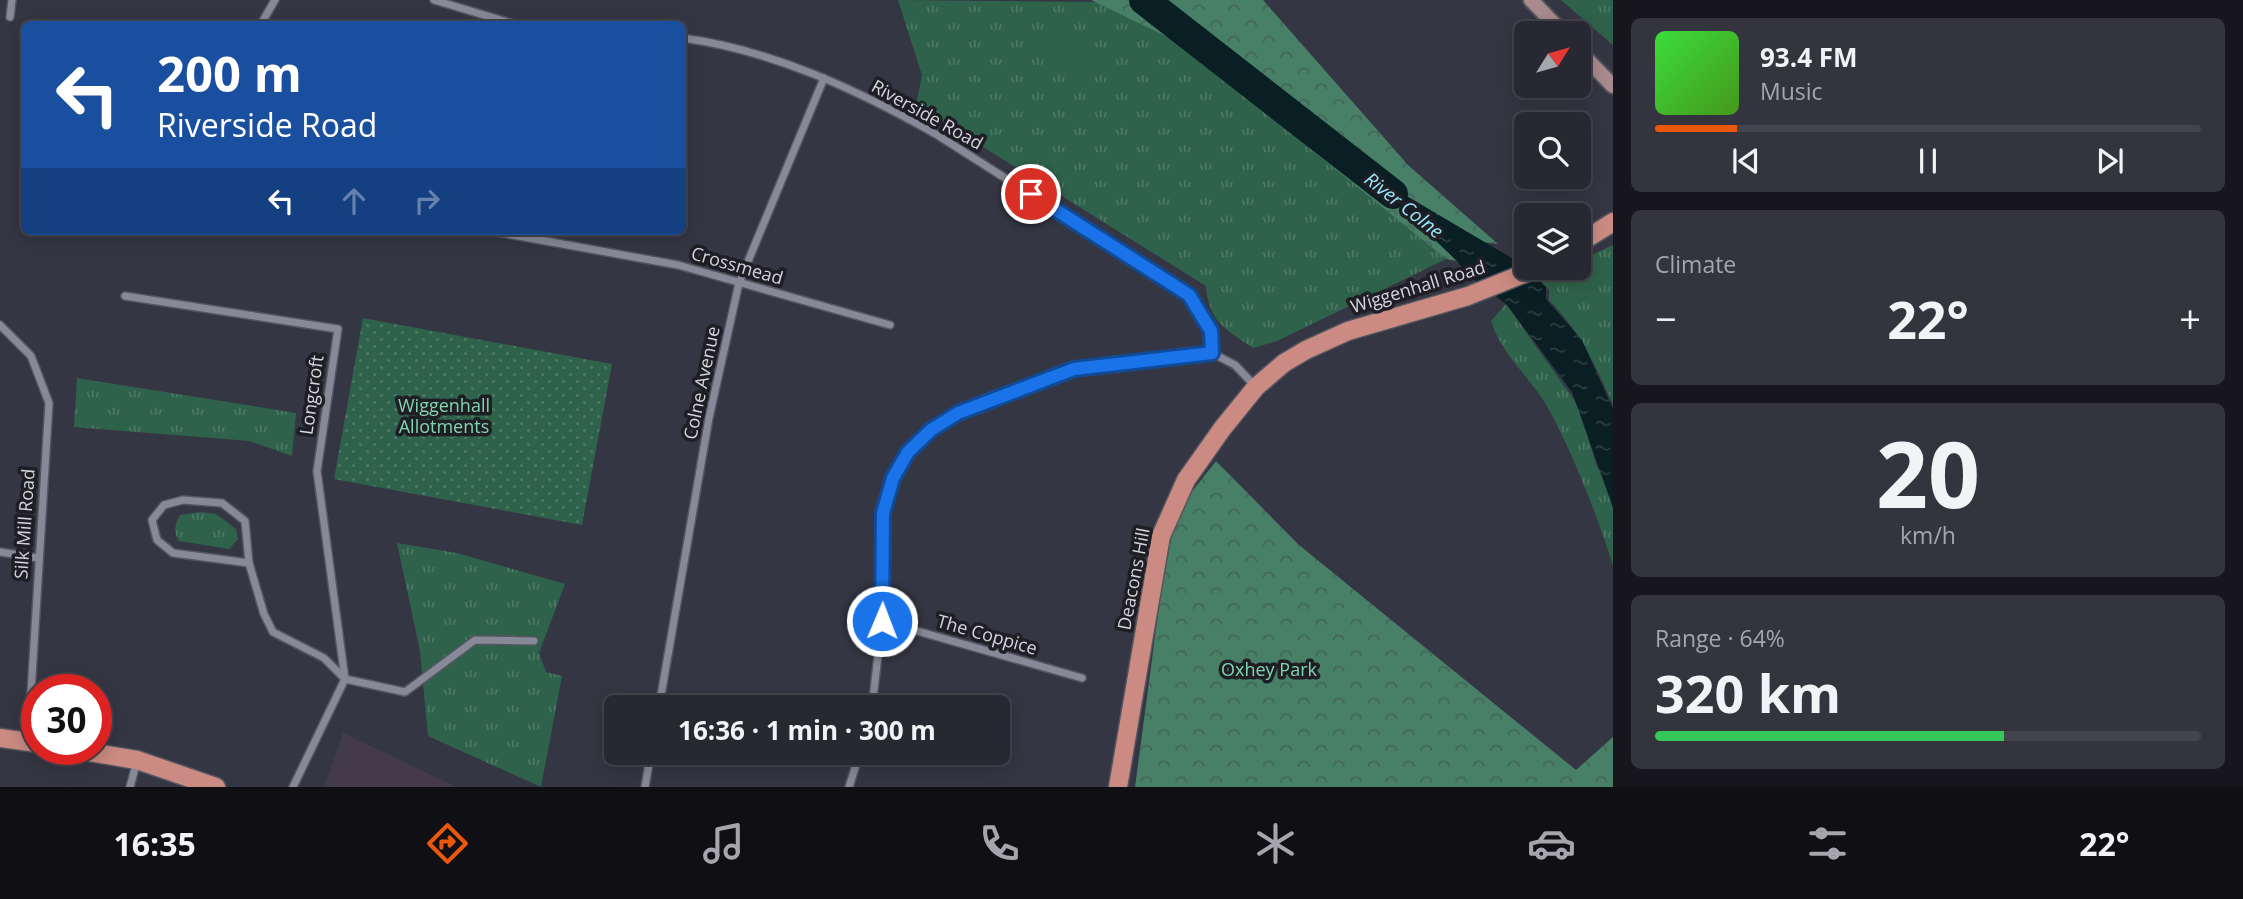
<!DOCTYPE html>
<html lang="en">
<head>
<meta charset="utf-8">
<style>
	:root { --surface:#282832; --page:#34343e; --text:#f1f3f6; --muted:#a5a6ac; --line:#44444d; --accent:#ea580c }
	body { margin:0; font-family:"Open Sans",sans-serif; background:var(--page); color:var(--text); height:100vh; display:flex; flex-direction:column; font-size:26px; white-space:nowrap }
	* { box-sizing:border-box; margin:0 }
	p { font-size:23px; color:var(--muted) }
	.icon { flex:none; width:38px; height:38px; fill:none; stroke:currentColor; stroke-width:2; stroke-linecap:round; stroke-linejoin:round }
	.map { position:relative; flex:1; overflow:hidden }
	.side { display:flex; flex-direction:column; gap:18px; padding:18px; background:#16161c; width:630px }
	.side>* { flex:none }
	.guide { position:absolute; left:21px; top:21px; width:665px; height:214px; border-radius:10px; box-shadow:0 4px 18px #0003,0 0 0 2px var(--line); background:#1a4fa0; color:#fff; overflow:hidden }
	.needle { width:46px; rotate:53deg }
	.fabs { position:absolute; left:1514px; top:21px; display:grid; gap:14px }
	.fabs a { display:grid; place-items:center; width:77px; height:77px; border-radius:10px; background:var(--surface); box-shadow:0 4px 18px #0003,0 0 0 2px var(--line); font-size:35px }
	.speed { position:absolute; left:21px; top:674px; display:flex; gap:14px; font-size:35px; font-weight:700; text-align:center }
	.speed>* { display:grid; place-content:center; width:91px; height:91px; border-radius:50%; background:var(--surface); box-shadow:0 4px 18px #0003,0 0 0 2px var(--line); line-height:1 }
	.speed .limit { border:10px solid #d22; background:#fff; color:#111 }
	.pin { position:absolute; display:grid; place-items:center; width:60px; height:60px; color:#fff; margin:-30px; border:4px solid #fff; border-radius:50%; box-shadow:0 2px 7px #0007 }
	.me { position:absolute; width:77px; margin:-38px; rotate:1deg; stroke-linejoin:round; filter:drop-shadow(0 0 5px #0008) }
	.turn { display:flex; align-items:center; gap:24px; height:147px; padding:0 21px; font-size:32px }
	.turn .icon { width:91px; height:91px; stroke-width:2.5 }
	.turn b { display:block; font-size:49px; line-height:60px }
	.lanes { display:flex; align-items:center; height:66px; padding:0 21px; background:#0003; justify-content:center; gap:35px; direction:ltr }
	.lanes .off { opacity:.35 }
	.big { font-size:52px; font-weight:700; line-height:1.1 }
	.side .tile { flex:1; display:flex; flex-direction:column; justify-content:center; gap:10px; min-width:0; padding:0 24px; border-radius:10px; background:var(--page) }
	.side .dial { align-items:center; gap:0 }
	.dial b { font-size:91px; line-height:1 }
	.song { display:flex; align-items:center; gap:21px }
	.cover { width:84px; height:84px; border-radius:10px; background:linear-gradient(135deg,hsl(120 70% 55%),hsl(100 70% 35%)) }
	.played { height:7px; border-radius:4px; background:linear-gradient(90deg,var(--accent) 15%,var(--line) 15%) }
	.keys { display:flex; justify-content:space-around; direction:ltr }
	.heat { display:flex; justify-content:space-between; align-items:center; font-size:38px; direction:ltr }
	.charge { height:10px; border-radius:5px; background:linear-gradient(90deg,#34c759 64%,var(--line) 0) }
	.trip { position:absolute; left:604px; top:695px; width:406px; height:70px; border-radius:10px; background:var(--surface); box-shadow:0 4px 18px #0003,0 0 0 2px var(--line); font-weight:700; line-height:70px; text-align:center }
	.dock { display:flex; height:112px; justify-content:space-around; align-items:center; background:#101014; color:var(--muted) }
	.dock .icon { width:49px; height:49px }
	.dock .on { color:var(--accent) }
	.dock b { font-size:32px; color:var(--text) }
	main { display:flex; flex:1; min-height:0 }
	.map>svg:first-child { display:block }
	.education { fill:#433b4c }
	.grass { fill:url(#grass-tufts) }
	.forest { fill:url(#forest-crowns) }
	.garden { fill:url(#garden-dots) }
	.pitch { fill:#2f624b }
	.water { fill:url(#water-ripples) }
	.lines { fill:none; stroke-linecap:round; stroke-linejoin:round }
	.river { stroke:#091f24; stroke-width:30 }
	.street-casing { stroke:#54555f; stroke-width:10 }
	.secondary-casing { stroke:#54555f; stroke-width:18 }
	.primary-casing { stroke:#54555f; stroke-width:21 }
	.street { stroke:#878998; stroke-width:7 }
	.secondary { stroke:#a98a8d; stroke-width:14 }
	.primary { stroke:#cb8b82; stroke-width:18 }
	.route-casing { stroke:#114b97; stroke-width:18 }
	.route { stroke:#1a73e8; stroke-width:12 }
	.labels { text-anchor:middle; stroke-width:7; stroke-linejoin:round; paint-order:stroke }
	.street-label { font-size:18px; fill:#d4d5dd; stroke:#1e1e24 }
	.park-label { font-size:18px; fill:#7fd7af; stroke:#1e1e24 }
	.water-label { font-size:19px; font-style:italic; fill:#97e8fb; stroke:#1e1e24 }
</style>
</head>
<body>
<main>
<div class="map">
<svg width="1613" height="787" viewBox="0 0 1613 787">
	<defs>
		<pattern id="grass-tufts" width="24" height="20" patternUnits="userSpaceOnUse" patternTransform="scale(1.75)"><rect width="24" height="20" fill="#2f624b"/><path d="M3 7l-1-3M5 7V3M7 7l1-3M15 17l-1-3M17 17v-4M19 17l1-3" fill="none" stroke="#4c7864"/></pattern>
		<pattern id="forest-crowns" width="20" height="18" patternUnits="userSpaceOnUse" patternTransform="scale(1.75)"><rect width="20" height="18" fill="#478066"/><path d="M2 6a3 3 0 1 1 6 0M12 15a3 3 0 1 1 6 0" fill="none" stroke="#446658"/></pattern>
		<pattern id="garden-dots" width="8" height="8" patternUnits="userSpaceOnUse" patternTransform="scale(1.75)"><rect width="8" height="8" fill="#2f624b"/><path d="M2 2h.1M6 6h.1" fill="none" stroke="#4c7864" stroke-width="1.8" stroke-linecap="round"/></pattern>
		<pattern id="water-ripples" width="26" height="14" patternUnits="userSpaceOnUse" patternTransform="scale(1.75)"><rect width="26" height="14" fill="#091f24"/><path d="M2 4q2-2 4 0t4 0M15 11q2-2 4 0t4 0" fill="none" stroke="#2c3f43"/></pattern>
	</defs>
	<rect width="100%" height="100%" fill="#353643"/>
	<!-- education -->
	<polygon class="education" points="343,733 457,787 324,787"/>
	<!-- grass -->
	<g class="grass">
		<path d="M898 0 1100 2 1182 43 1446 259 1277 341 1253 348C1225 329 1209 322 1206 286L916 105 922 75Z"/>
		<polygon points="1561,0 1613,0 1613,45"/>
		<path d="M1613 245V404C1592 360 1584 337 1549 300V290L1540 280 1565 268H1578L1579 261Z"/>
		<path d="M1506 304 1579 407 1596 464 1613 494V566C1598 517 1572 451 1547 406 1529 376 1502 355 1491 321Z"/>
		<polygon points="77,378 296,413 292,456 250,441 74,427"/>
		<path d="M201 512 216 514 236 529 238 539 229 549 179 541C173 532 175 524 180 515Z"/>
		<polygon points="397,543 457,553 565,584 539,653 546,672 562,676 541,787 428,736 420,651"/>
	</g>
	<!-- forest -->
	<g class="forest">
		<polygon points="1091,0 1263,0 1408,165 1498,244 1483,242 1364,171 1457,261 1446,259 1182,44"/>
		<polygon points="1216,461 1299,545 1576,770 1613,737 1613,787 1135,787 1160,599 1176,512"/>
	</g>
	<!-- garden -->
	<polygon class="garden" points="363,318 612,364 582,525 334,479"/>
	<!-- pitch -->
	<polygon class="pitch" points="1059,28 1103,58 1087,82 1043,52"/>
	<!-- water -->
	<polygon class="water" points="1361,169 1510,257 1546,287 1546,299 1582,340 1613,409 1613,508 1572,392 1507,305 1467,274 1457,261"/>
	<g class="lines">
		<!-- river -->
		<polyline class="river" points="1144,0 1393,194"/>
		<defs>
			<g id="street">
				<polyline points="434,0 514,24 529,24"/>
				<polyline points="10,17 12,0"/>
				<polyline points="261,24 275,0"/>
				<path d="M682 38C773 50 860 91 939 136L1189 295 1211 331 1212 353"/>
				<polyline points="491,231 678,265 890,325"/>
				<polyline points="125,296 338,329 317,471 345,679 293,787"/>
				<polyline points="0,325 31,356 49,403 28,741"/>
				<polyline points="0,552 38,558"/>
				<polyline points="249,563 173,553 157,540 152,520 164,505 183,500 222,503 245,521 249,563 264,614 273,632 324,658 345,679 405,692 475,640 534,641"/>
				<polyline points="882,621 1082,678"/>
				<polyline points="659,707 709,418 739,283 824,78"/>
				<polyline points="872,707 882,621 883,513 893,478 908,452 931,430 958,413 1074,369 1212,353 1235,365 1255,386"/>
				<polyline points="130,787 137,761"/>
				<polyline points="645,787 651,752"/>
				<polyline points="849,787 860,752"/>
			</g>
			<g id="secondary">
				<polyline points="1531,0 1563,33"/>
				<polyline points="1578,50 1613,86"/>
			</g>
			<g id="primary">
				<polyline points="1578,244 1613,222"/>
				<polyline points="0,738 37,743"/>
				<polyline points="71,749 137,760 216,787"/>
				<polyline points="1118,787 1161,536 1186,480 1222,429 1256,387 1284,363 1306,350 1348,331 1468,296 1538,268"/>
			</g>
		</defs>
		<!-- street casing -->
		<use href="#street" class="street-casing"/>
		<!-- secondary casing -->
		<use href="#secondary" class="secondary-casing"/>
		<!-- primary casing -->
		<use href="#primary" class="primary-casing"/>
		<!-- street -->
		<use href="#street" class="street"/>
		<!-- secondary -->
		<use href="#secondary" class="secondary"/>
		<!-- primary -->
		<use href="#primary" class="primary"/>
	</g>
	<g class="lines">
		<defs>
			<polyline id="route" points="882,621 883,513 893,478 908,452 931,430 958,413 1074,369 1212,353 1211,331 1189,295 1031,194"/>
		</defs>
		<!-- route casing -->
		<use href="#route" class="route-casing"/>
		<!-- route -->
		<use href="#route" class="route"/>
	</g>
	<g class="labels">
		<!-- street labels -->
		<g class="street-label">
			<text transform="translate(927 115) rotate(29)" y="6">Riverside Road</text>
			<text transform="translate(737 266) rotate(16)" y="6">Crossmead</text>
			<text transform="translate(1418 287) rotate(-17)" y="6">Wiggenhall Road</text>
			<text transform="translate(702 383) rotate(-78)" y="6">Colne Avenue</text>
			<text transform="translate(312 395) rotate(-82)" y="6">Longcroft</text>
			<text transform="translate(25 524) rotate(-86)" y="6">Silk Mill Road</text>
			<text transform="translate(1134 579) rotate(-79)" y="6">Deacons Hill</text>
			<text transform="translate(987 635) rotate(16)" y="6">The Coppice</text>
		</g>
		<!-- park labels -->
		<g class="park-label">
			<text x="444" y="412">Wiggenhall<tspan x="444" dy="21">Allotments</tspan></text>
			<text x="1269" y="676">Oxhey Park</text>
		</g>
		<!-- water labels -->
		<g class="water-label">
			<text transform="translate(1404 205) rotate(38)" y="7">River Colne</text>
		</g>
	</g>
</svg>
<div class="fabs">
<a><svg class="needle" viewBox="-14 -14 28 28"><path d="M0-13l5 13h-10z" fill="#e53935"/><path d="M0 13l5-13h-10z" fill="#a5a6ac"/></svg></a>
<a><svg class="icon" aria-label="search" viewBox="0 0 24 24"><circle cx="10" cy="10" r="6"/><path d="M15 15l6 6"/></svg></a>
<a><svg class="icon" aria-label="layers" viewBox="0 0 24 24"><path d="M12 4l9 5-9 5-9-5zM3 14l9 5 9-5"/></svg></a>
</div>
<div class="speed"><div class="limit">30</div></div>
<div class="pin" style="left:1031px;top:194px;background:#d93025"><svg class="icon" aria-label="arrive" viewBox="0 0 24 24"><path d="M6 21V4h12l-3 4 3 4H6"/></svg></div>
<svg class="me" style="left:882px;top:621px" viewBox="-20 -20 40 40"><circle r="17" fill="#1a73e8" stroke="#fff" stroke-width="3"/><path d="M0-11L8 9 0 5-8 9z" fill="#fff"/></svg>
<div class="trip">16:36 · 1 min · 300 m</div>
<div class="guide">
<div class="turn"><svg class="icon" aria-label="left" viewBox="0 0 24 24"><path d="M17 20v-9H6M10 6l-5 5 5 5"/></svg><div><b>200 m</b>Riverside Road</div></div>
<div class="lanes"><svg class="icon" aria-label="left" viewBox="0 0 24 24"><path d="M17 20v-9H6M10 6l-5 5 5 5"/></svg><svg class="icon off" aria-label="ahead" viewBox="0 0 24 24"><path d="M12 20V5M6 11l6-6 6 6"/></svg><svg class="icon off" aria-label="right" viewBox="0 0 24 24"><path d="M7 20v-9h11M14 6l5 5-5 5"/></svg></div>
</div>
</div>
<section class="side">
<div class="tile">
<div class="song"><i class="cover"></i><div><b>93.4 FM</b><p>Music</p></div></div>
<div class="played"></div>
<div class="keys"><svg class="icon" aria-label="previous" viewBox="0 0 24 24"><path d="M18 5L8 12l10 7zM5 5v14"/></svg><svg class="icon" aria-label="pause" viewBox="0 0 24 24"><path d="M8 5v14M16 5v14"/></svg><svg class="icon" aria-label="next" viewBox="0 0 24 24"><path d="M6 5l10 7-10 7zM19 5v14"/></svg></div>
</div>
<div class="tile"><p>Climate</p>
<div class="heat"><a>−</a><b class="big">22°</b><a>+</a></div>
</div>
<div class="tile dial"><b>20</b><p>km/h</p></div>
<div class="tile"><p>Range · 64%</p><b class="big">320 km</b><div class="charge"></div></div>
</section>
</main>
<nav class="dock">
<b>16:35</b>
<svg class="icon on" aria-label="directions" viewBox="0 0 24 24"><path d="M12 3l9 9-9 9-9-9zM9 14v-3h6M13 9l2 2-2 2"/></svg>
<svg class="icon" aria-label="music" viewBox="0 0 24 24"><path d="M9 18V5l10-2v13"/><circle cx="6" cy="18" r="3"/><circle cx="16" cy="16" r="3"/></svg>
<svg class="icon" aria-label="phone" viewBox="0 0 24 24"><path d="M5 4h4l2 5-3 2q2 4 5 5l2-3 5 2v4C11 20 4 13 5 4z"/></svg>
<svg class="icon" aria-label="climate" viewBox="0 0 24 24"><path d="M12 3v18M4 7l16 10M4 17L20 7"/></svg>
<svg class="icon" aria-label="car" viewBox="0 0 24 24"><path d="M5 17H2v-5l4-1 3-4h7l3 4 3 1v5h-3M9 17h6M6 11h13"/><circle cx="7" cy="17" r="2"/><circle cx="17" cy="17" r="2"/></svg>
<svg class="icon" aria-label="filters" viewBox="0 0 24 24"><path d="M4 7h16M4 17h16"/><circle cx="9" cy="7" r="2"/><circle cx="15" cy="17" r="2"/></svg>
<b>22°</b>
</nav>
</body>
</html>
